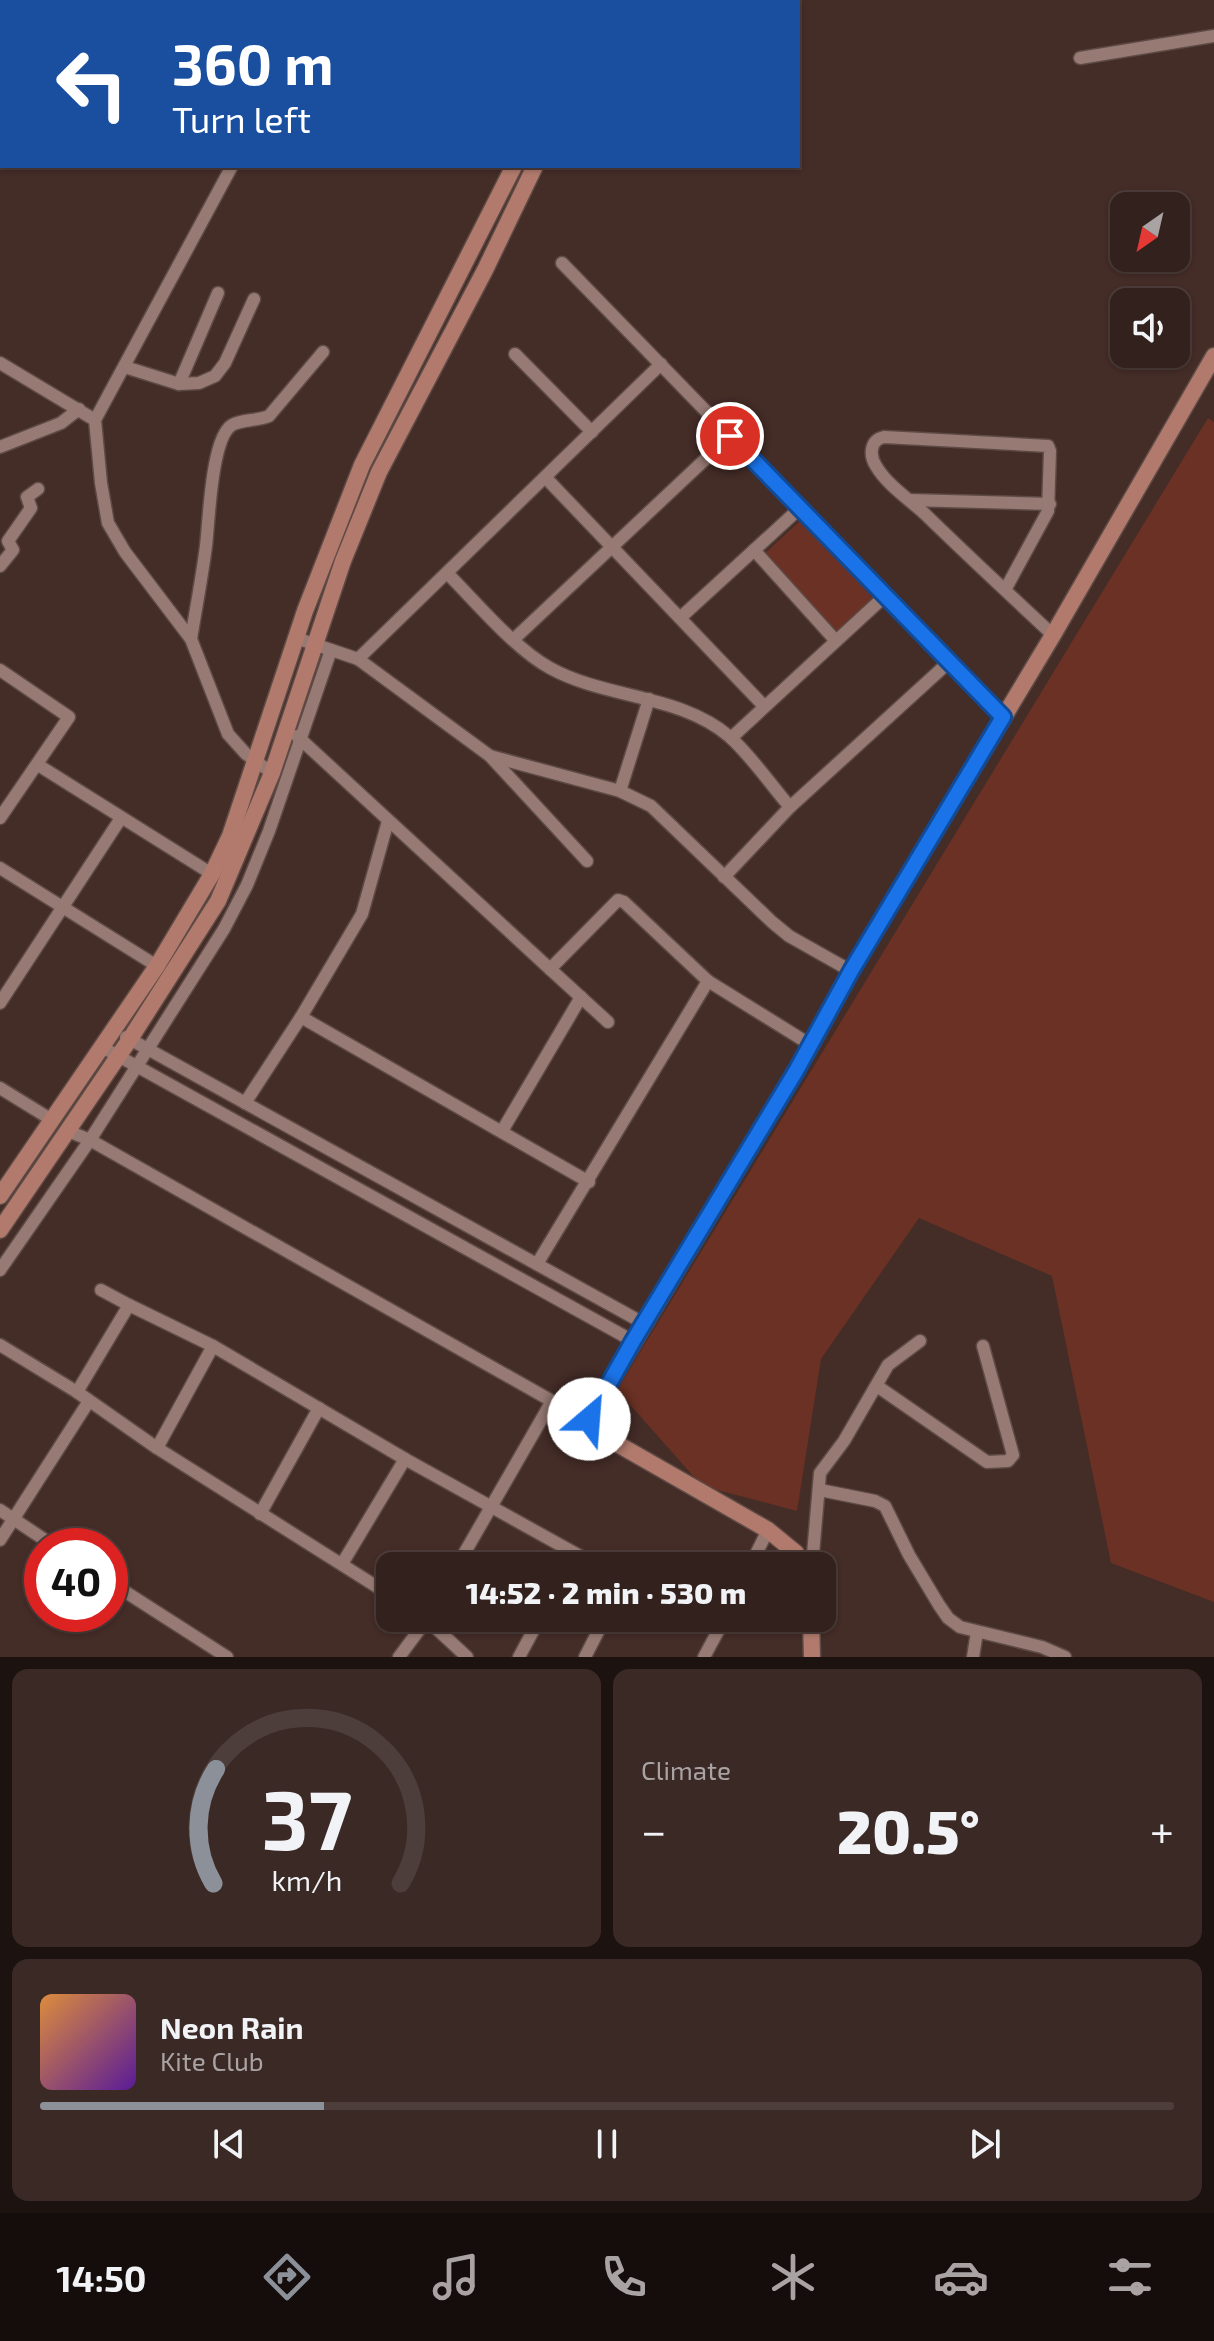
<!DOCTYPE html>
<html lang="en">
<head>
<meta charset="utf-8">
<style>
	:root { --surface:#33211d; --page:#3b2926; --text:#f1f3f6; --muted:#a9a3a4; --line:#4e3e3b; --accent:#8c9099 }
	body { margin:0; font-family:"Exo 2",sans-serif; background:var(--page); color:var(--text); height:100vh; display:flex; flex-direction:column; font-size:30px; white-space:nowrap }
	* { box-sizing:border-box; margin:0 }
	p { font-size:26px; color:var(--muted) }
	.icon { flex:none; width:44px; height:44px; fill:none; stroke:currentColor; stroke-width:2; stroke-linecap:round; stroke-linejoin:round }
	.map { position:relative; height:1657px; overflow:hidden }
	.sheet { display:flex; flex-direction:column; gap:12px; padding:12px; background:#1c1210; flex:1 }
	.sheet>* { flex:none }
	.banner { position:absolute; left:0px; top:0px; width:800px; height:168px; box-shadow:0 2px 6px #0004,0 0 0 2px var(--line); background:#1a4fa0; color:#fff; overflow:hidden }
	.needle { width:52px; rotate:214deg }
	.controls { position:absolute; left:1110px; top:192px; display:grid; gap:16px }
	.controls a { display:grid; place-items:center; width:80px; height:80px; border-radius:16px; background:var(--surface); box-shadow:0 2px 6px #0004,0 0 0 2px var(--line); font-size:40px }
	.speed { position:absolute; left:24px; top:1528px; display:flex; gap:16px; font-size:40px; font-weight:700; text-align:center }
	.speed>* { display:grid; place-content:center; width:104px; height:104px; border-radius:50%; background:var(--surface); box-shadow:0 2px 6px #0004,0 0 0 2px var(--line); line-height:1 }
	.speed .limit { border:12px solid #d22; background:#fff; color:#111 }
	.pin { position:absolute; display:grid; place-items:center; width:68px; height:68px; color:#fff; margin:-34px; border:4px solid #fff; border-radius:50%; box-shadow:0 2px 8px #0007 }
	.me { position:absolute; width:88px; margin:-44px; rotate:27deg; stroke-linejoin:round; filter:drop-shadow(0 0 6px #0008) }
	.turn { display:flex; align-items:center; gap:28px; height:168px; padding:0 40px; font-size:36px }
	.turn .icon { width:104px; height:104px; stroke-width:2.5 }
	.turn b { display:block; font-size:56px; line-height:68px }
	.big { font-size:60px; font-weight:800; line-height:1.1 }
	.sheet .card { flex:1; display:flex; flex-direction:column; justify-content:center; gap:12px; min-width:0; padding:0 28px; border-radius:16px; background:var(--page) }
	.sheet .dial { align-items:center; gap:0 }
	.dial svg { height:208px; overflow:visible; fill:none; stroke:var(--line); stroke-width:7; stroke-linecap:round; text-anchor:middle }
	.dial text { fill:var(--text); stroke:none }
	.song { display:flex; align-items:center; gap:24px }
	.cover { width:96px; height:96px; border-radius:12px; background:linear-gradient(135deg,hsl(30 70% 55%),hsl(270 70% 35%)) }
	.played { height:8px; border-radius:4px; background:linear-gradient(90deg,var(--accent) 25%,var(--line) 25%) }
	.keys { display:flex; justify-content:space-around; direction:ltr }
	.heat { display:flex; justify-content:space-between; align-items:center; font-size:44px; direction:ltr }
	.sheet .tiles { flex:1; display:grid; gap:12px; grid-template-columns:1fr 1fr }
	.card:last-child { grid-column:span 2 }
	.trip { position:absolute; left:376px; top:1552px; width:460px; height:80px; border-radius:16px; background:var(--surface); box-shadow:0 2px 6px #0004,0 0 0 2px var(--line); font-weight:800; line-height:80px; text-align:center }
	.menu { display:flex; height:128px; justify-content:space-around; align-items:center; background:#140d0c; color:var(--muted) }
	.menu .icon { width:56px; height:56px }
	.menu .selected { color:var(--accent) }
	.menu b { font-size:36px; color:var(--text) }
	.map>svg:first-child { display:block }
	.green { fill:#6a3124 }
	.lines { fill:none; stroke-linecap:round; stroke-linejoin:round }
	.street-casing { stroke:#5e4a45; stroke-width:15 }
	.secondary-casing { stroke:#5e4a45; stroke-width:19 }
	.street { stroke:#967a73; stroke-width:12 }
	.secondary { stroke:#b17a6d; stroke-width:16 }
	.route-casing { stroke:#114b97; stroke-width:20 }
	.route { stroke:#1a73e8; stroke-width:14 }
</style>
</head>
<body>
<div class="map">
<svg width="1214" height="1657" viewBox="0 0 1214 1657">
	<rect width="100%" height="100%" fill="#442c27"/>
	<!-- green -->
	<g class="green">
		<polygon points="1208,418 1214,422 1214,1602 1111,1563 1052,1276 919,1218 821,1359 797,1511 702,1486 617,1390"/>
		<polygon points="802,519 874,599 836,633 764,554"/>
	</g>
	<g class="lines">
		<defs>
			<g id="street">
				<polyline points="422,0 427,2"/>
				<polyline points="314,2 315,0"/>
				<polyline points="441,2 442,0"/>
				<polyline points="709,2 714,0"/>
				<polyline points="1080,58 1214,36"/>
				<polyline points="232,166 95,420 101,483 108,523 125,552 191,639 228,734 246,754 272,773"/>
				<polyline points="562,263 1003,717"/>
				<polyline points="515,354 592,432"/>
				<polyline points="0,363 95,420"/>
				<polyline points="125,367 179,384 199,383 215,376 225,363 254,299"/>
				<polyline points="179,384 218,293"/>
				<polyline points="0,447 61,423 79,409"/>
				<polyline points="545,477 764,706"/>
				<polyline points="910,500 1050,504"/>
				<polyline points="754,550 836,641"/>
				<polyline points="0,566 13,550 8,541 31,508 27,497 38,489"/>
				<path d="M447 573C476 602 515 649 550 668 606 699 680 694 730 737 752 757 771 785 790 807"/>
				<path d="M1005 590 1048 511 1050 451 1048 446 884 437C870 440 869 455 876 466 887 485 910 500 925 514 967 555 1010 595 1053 635"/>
				<polyline points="680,618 800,508"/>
				<polyline points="296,638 358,659 490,756 587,861"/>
				<path d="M191 639C196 608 202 577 206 546 209 522 211 438 232 425 242 419 258 421 269 416L323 352"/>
				<polyline points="514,639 730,436"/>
				<polyline points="358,659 661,364"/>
				<polyline points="0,670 69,717 0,818"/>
				<polyline points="297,736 550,969 618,900 624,902 708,981 811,1045"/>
				<polyline points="731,738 885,596"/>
				<polyline points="490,756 620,791 651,806 772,922 789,936 851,971"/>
				<polyline points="38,765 212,874"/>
				<polyline points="620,791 649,699"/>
				<polyline points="0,868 157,966"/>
				<polyline points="724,877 790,807 949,662"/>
				<polyline points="550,969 608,1022"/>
				<polyline points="0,1003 121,818"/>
				<polyline points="301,1017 589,1182"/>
				<polyline points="126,1037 645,1324"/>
				<polyline points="102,1047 633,1341"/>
				<polyline points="0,1088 52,1120"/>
				<polyline points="245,1103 301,1017 362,914 388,821"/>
				<polyline points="68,1131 90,1140 589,1422"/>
				<polyline points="502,1131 581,997"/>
				<polyline points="537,1264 708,981"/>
				<polyline points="0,1270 90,1140 224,929 247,885 269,831 331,650"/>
				<polyline points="101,1290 129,1305"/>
				<polyline points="0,1345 77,1392 157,1448 390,1595"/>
				<polyline points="877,1386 987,1462 1008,1461 1013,1455 983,1346"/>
				<polyline points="77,1392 129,1305 213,1346 405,1459 598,1566"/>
				<polyline points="157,1448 213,1346"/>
				<polyline points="820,1490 875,1501 885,1506 909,1555 939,1605 948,1618 960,1627 1042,1647 1065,1657"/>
				<polyline points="0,1510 54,1546"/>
				<polyline points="260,1514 319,1408"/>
				<polyline points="0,1540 89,1401"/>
				<polyline points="342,1564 405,1459"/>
				<polyline points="457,1566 552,1401"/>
				<polyline points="750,1566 768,1530"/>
				<polyline points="812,1566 820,1473 844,1441 888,1365 920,1341"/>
				<polyline points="110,1582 227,1657"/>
				<polyline points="425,1618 467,1657"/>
				<polyline points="695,1618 719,1630"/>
				<polyline points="399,1657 428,1618"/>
				<polyline points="519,1657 540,1618"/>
				<polyline points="585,1657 605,1618"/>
				<polyline points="704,1657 725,1618"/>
				<polyline points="973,1657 977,1632"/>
			</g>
			<g id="secondary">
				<polyline points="557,0 557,2"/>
				<polyline points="575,0 575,2"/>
				<polyline points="0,1196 157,966 212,874 230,836 305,611 362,465 514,166"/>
				<polyline points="0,1230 130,1039 218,901 272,773 343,561 379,472 485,270 535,166"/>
				<polyline points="801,1566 796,1553 768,1530 593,1430 589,1422 591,1414 811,1045 851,971 1053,635 1214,356"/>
				<polyline points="811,1618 812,1657"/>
			</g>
		</defs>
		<!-- street casing -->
		<use href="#street" class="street-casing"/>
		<!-- secondary casing -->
		<use href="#secondary" class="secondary-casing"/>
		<!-- street -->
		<use href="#street" class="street"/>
		<!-- secondary -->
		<use href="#secondary" class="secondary"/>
	</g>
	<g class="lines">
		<defs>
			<polyline id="route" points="589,1419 633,1341 796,1071 851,971 1003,717 730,436"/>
		</defs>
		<!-- route casing -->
		<use href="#route" class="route-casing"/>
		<!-- route -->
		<use href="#route" class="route"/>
	</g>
</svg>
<div class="controls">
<a><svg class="needle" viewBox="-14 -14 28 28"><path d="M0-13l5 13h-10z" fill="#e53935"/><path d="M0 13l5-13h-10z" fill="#a9a3a4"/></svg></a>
<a><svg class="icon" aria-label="sound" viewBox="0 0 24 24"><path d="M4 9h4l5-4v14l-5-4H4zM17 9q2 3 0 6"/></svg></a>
</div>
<div class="speed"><div class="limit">40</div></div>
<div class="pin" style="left:730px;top:436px;background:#d93025"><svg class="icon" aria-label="arrive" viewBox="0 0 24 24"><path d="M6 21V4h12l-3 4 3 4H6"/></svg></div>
<svg class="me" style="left:589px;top:1419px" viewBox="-20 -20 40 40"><circle r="19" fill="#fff"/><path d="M0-13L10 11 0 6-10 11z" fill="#1a73e8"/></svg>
<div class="trip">14:52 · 2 min · 530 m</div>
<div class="banner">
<div class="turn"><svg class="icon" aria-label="left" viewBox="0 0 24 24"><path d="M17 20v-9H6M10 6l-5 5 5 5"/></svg><div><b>360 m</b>Turn left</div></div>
</div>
</div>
<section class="sheet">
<div class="tiles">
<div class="card dial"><svg viewBox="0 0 100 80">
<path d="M14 69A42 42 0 1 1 86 69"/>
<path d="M14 69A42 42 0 0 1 15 25" stroke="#8c9099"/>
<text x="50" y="56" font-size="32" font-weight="700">37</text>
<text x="50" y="72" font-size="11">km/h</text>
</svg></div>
<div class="card"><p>Climate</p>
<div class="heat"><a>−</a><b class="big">20.5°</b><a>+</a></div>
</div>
<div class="card">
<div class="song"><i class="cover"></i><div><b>Neon Rain</b><p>Kite Club</p></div></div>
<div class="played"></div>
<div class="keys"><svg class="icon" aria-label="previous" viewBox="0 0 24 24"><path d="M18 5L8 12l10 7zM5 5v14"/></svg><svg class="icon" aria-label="pause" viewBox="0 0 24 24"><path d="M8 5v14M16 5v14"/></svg><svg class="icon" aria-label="next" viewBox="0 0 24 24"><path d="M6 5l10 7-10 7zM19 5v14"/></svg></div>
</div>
</div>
</section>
<nav class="menu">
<b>14:50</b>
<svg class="icon selected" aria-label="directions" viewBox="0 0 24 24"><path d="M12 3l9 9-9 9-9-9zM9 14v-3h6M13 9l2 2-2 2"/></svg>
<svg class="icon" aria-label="music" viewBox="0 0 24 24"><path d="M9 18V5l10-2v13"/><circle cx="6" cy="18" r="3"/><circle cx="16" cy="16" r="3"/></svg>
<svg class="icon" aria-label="phone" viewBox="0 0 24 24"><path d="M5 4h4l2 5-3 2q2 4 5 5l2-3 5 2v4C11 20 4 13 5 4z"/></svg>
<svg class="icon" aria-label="climate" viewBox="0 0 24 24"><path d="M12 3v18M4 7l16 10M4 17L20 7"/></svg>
<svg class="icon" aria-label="car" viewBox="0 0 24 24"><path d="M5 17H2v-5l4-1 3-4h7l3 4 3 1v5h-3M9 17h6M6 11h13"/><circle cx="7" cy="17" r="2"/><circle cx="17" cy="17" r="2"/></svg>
<svg class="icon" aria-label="filters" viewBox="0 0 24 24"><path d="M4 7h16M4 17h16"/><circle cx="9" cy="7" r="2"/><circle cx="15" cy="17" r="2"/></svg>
</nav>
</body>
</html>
